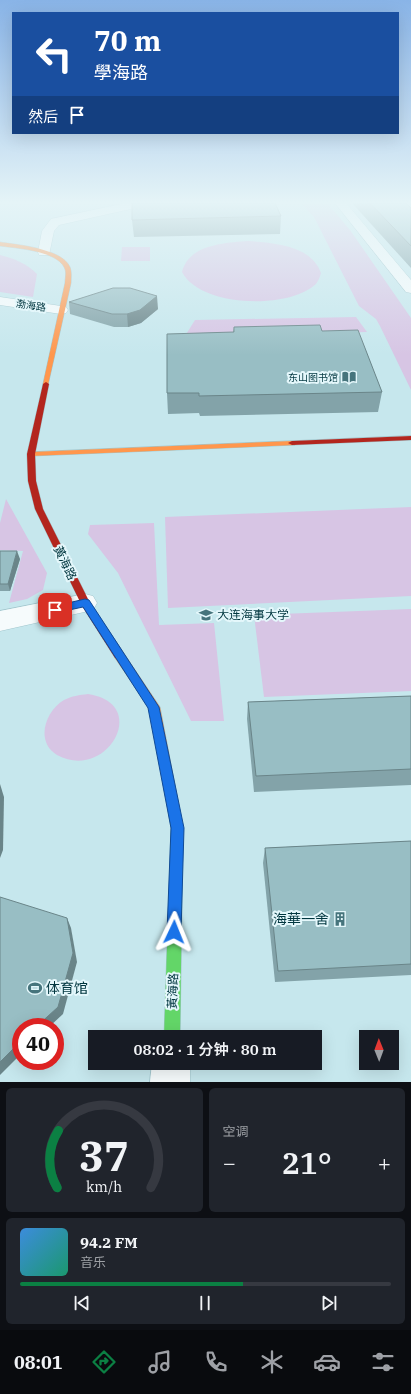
<!DOCTYPE html>
<html lang="zh">
<head>
<meta charset="utf-8">
<style>
	:root { --surface:#171b24; --page:#20242c; --text:#f1f3f6; --muted:#9ea1a6; --line:#363941; --accent:#0b8043 }
	body { margin:0; font-family:"IBM Plex Serif","Noto Sans SC",serif; background:var(--page); color:var(--text); height:100vh; display:flex; flex-direction:column; font-size:15px; white-space:nowrap }
	* { box-sizing:border-box; margin:0 }
	p { font-size:13px; color:var(--muted) }
	.icon { flex:none; width:22px; height:22px; fill:none; stroke:currentColor; stroke-width:2; stroke-linecap:round; stroke-linejoin:round }
	.map { position:relative; height:1082px; overflow:hidden }
	.sheet { display:flex; flex-direction:column; gap:6px; padding:6px; background:#0d0f14; flex:1 }
	.sheet>* { flex:none }
	.guide { position:absolute; left:12px; top:12px; width:387px; height:122px; border-radius:0px; box-shadow:0 4px 16px #0002; background:#1a4fa0; color:#fff; overflow:hidden }
	.needle { width:26px; rotate:359deg }
	.buttons { position:absolute; left:359px; top:1030px; display:grid; gap:8px }
	.buttons a { display:grid; place-items:center; width:40px; height:40px; border-radius:0px; background:var(--surface); box-shadow:0 4px 16px #0002; font-size:20px }
	.speed { position:absolute; left:12px; top:1018px; display:flex; gap:8px; font-size:20px; font-weight:700; text-align:center }
	.speed>* { display:grid; place-content:center; width:52px; height:52px; border-radius:50%; background:var(--surface); box-shadow:0 4px 16px #0002; line-height:1 }
	.speed .limit { border:6px solid #d22; background:#fff; color:#111 }
	.pin { position:absolute; display:grid; place-items:center; width:34px; height:34px; color:#fff; margin:-17px; border-radius:8px; box-shadow:0 2px 6px #0006 }
	.me { position:absolute; width:44px; margin:-22px; rotate:2deg; stroke-linejoin:round; filter:drop-shadow(0 0 3px #0008) }
	.turn { display:flex; align-items:center; gap:14px; height:84px; padding:0 16px; font-size:18px }
	.turn .icon { width:52px; height:52px; stroke-width:2.5 }
	.turn b { display:block; font-size:28px; line-height:34px }
	.then { display:flex; align-items:center; height:38px; padding:0 16px; background:#0003; gap:8px; font-size:15px }
	.big { font-size:30px; font-weight:600; line-height:1.1 }
	.sheet .card { flex:1; display:flex; flex-direction:column; justify-content:center; gap:6px; min-width:0; padding:0 14px; border-radius:6px; background:var(--page) }
	.sheet .dial { align-items:center; gap:0 }
	.dial svg { height:104px; overflow:visible; fill:none; stroke:var(--line); stroke-width:7; stroke-linecap:round; text-anchor:middle }
	.dial text { fill:var(--text); stroke:none }
	.song { display:flex; align-items:center; gap:12px }
	.cover { width:48px; height:48px; border-radius:6px; background:linear-gradient(135deg,hsl(210 70% 55%),hsl(160 70% 35%)) }
	.played { height:4px; border-radius:2px; background:linear-gradient(90deg,var(--accent) 60%,var(--line) 60%) }
	.keys { display:flex; justify-content:space-around; direction:ltr }
	.heat { display:flex; justify-content:space-between; align-items:center; font-size:22px; direction:ltr }
	.sheet .tiles { flex:1; display:grid; gap:6px; grid-template-columns:1fr 1fr }
	.card:last-child { grid-column:span 2 }
	.trip { position:absolute; left:88px; top:1030px; width:234px; height:40px; border-radius:0px; background:var(--surface); box-shadow:0 4px 16px #0002; font-weight:600; line-height:40px; text-align:center }
	.tabs { display:flex; height:64px; justify-content:space-around; align-items:center; background:#090b0e; color:var(--muted) }
	.tabs .icon { width:28px; height:28px }
	.tabs .active { color:var(--accent) }
	.tabs b { font-size:18px; color:var(--text) }
	.map>svg:first-child { display:block }
	.green { fill:#d7c5e4 }
	.lines { fill:none; stroke-linecap:round; stroke-linejoin:round }
	.street-casing { stroke:#a1c5cc; stroke-width:1 }
	.fast-casing { stroke:#a1c5cc; stroke-width:1 }
	.slow-casing { stroke:#a1c5cc; stroke-width:1 }
	.jam-casing { stroke:#a1c5cc; stroke-width:1 }
	.street { fill:#f6fbfc; fill-rule:evenodd }
	.fast { fill:#63d668; fill-rule:evenodd }
	.slow { fill:#ff974d; fill-rule:evenodd }
	.jam { fill:#b3261e; fill-rule:evenodd }
	.wall { fill:#83a3a9 }
	.shaded-wall { fill:#6a8589 }
	.building { fill:#98bec4; stroke:#6a8589 }
	.route { fill:#1a73e8; stroke:#114b97 }
	.labels { text-anchor:middle; stroke-width:4; stroke-linejoin:round; paint-order:stroke }
	.far-street-label { font-size:10px; fill:#01363f; stroke:#e4f7fb }
	.far-poi-label { font-size:10px; fill:#01363f; stroke:#e4f7fb; text-anchor:end }
	.street-label { font-size:12px; fill:#01363f; stroke:#e4f7fb }
	.poi-label { font-size:12px; fill:#01363f; stroke:#e4f7fb; text-anchor:start }
	.near-poi-label { font-size:14px; fill:#01363f; stroke:#e4f7fb; text-anchor:end }
</style>
</head>
<body>
<div class="map">
<svg width="411" height="1082" viewBox="0 0 411 1082">
	<rect width="100%" height="100%" fill="#c6e7ed"/>
	<!-- green -->
	<g class="green">
		<polygon points="301,203 327,203 350,230 411,318 411,390 380,326 376,319 359,306 314,217"/>
		<path d="M248 241C274 243 311 245 321 273 320 277 318 281 316 284 288 310 200 307 182 272 189 244 225 243 248 241Z"/>
		<polygon points="122,247 150,247 150,261 121,261"/>
		<path d="M0 255C15 259 26 263 37 274L33 297 0 292Z"/>
		<polygon points="356,317 367,332 185,336 195,320"/>
		<polygon points="6,499 47,573 43,590 27,599 9,603 23,551 0,550 0,523"/>
		<polygon points="411,507 411,596 168,608 165,517"/>
		<polygon points="154,523 159,625 214,623 224,721 191,721 118,573 88,534 90,525"/>
		<polygon points="411,609 411,691 264,697 254,615"/>
		<path d="M88 694C152 704 106 782 57 755 35 742 45 711 64 700 72 696 79 695 88 694Z"/>
	</g>
	<g class="lines">
		<defs>
			<g id="street">
				<polygon points="126,203 149,203 144,206 59,225 54,231 49,255 39,255 38,252 42,231 51,219"/>
				<polygon points="335,203 346,203 411,280 411,293 406,292"/>
				<polygon points="0,297 61,306 66,307 68,310 66,313 61,314 0,305"/>
				<polygon points="85,594 93,596 97,603 93,610 0,631 0,611"/>
				<polygon points="152,1063 190,1063 190,1082 150,1082"/>
			</g>
			<polygon id="fast" points="174,805 178,807 183,828 180,1037 164,1037 171,828 168,811 170,807"/>
			<g id="slow">
				<path d="M0 242C18 245 61 248 70 267 72 272 71 278 71 283L48 385H44L43 384 65 283C65 278 67 272 64 267 56 251 16 248 0 246Z"/>
				<polygon points="292,441 296,443 295,445 31,456 27,454 31,452"/>
				<polygon points="119,651 123,652 160,707 180,811 178,815 174,817 170,815 168,811 149,708 115,658 114,655 115,652"/>
			</g>
			<g id="jam">
				<polygon points="46,382 49,384 35,454 36,481 43,509 89,601 123,652 124,655 123,658 119,659 115,658 82,606 35,509 28,481 27,454 43,384"/>
				<polygon points="411,436 411,440 292,445 288,443 292,441"/>
			</g>
		</defs>
		<!-- street casing -->
		<use href="#street" class="street-casing"/>
		<!-- fast casing -->
		<use href="#fast" class="fast-casing"/>
		<!-- slow casing -->
		<use href="#slow" class="slow-casing"/>
		<!-- jam casing -->
		<use href="#jam" class="jam-casing"/>
		<!-- street -->
		<use href="#street" class="street"/>
		<!-- fast -->
		<use href="#fast" class="fast"/>
		<!-- slow -->
		<use href="#slow" class="slow"/>
		<!-- jam -->
		<use href="#jam" class="jam"/>
	</g>
	<!-- wall -->
	<g class="wall">
		<polygon points="352,203 406,203 411,208 411,268"/>
		<polygon points="281,216 280,234 134,237 132,220"/>
		<polygon points="69,302 158,309 141,323 128,327 114,327 70,314"/>
		<polygon points="234,327 322,331 382,392 378,412 200,416 199,413 168,414 167,393 233,332"/>
		<polygon points="0,551 20,559 10,591 0,591"/>
		<polygon points="411,696 411,785 254,792 247,719 248,702"/>
		<polygon points="411,841 411,975 275,982 263,863 265,848"/>
	</g>
	<!-- shaded-wall -->
	<g class="shaded-wall">
		<polygon points="157,296 158,309 141,323 128,327 127,314"/>
		<polygon points="17,551 20,559 10,591 8,584"/>
		<polygon points="0,784 4,797 3,850 0,858"/>
		<polygon points="67,918 71,928 77,962 63,1014 49,1027 36,1027"/>
		<polygon points="21,1041 21,1054 0,1075 0,1062"/>
	</g>
	<!-- building -->
	<g class="building">
		<polygon points="132,203 275,203 281,216 132,220"/>
		<polygon points="370,203 406,203 411,208 411,246"/>
		<polygon points="113,288 130,288 157,296 140,310 127,314 112,314 69,302"/>
		<polygon points="320,325 322,331 358,330 382,392 199,396 199,393 167,393 167,334 234,332 234,327"/>
		<polygon points="0,551 17,551 8,584 0,584"/>
		<polygon points="411,696 411,769 256,776 248,702"/>
		<polygon points="411,841 411,964 278,971 265,848"/>
		<polygon points="0,897 67,918 73,953 58,1007 36,1027 21,1027 21,1041 0,1062"/>
	</g>
	<!-- sky -->
	<linearGradient id="sky" x2="0" y2="1"><stop stop-color="#89b4e7"/><stop offset="0.57" stop-color="#e5f4f7"/><stop offset="1" stop-color="#e5f4f7" stop-opacity="0"/></linearGradient>
	<rect width="411" height="355" fill="url(#sky)"/>
	<!-- route -->
	<polygon class="route" points="85,599 89,600 159,707 184,828 181,932 179,937 174,939 169,937 167,932 171,828 148,708 83,607 55,613 50,610 55,606"/>
	<!-- icons -->
	<defs>
		<symbol id="library-bare" viewBox="-9 -9 18 18"><path d="M-6-4Q-3-5.5-.7-3.5V5Q-3 3-6 4ZM6-4Q3-5.5 .7-3.5V5Q3 3 6 4Z" fill="#46747c" stroke="#e4f7fb" stroke-width="2.5" paint-order="stroke"/></symbol>
		<symbol id="university-bare" viewBox="-9 -9 18 18"><path d="M0-5L7-2L0 1L-7-2ZM-4 1L0 2.5L4 1V4Q0 6-4 4Z" fill="#46747c" stroke="#e4f7fb" stroke-width="2.5" paint-order="stroke"/></symbol>
		<symbol id="building-bare" viewBox="-9 -9 18 18"><path d="M-4-6H4V6H1V3H-1V6H-4ZM-2.5-4.3h1.7v1.8h-1.7ZM.8-4.3h1.7v1.8H.8ZM-2.5-1h1.7V.8h-1.7ZM.8-1h1.7V.8H.8Z" fill="#46747c" stroke="#e4f7fb" stroke-width="2.5" paint-order="stroke"/></symbol>
		<symbol id="stadium-bare" viewBox="-9 -9 18 18"><path d="M0-5a6.5 5 0 1 0 0 10a6.5 5 0 1 0 0-10ZM-3.5-1.8h7v3.6h-7Z" fill="#46747c" stroke="#e4f7fb" stroke-width="2.5" paint-order="stroke"/></symbol>
	</defs>
	<g fill-rule="evenodd">
		<use href="#library-bare" x="339" y="367" width="20" height="20"/>
		<use href="#university-bare" x="196" y="605" width="20" height="20"/>
		<use href="#building-bare" x="330" y="909" width="20" height="20"/>
		<use href="#stadium-bare" x="25" y="978" width="20" height="20"/>
	</g>
	<g class="labels">
		<!-- far-street labels -->
		<g class="far-street-label">
			<text transform="translate(31 305) rotate(8)" y="4">渤海路</text>
		</g>
		<!-- far-poi labels -->
		<g class="far-poi-label">
			<text x="338" y="381">东山图书馆</text>
		</g>
		<!-- street labels -->
		<g class="street-label">
			<text transform="translate(65 563) rotate(64)" y="4">黃海路</text>
			<text transform="translate(173 991) rotate(-88)" y="4">黃海路</text>
		</g>
		<!-- poi labels -->
		<g class="poi-label">
			<text x="217" y="619">大连海事大学</text>
		</g>
		<!-- near-poi labels -->
		<g class="near-poi-label">
			<text x="329" y="924">海華一舍</text>
			<text x="46" y="993" text-anchor="start">体育馆</text>
		</g>
	</g>
</svg>
<div class="buttons">
<a><svg class="needle" viewBox="-14 -14 28 28"><path d="M0-13l5 13h-10z" fill="#e53935"/><path d="M0 13l5-13h-10z" fill="#9ea1a6"/></svg></a>
</div>
<div class="speed"><div class="limit">40</div></div>
<div class="pin" style="left:55px;top:610px;background:#d93025"><svg class="icon" aria-label="arrive" viewBox="0 0 24 24"><path d="M6 21V4h12l-3 4 3 4H6"/></svg></div>
<svg class="me" style="left:174px;top:932px" viewBox="-20 -20 40 40"><path d="M0-17L14 15 0 8-14 15z" fill="#1a73e8" stroke="#fff" stroke-width="4"/></svg>
<div class="trip">08:02 · 1 分钟 · 80 m</div>
<div class="guide">
<div class="turn"><svg class="icon" aria-label="left" viewBox="0 0 24 24"><path d="M17 20v-9H6M10 6l-5 5 5 5"/></svg><div><b>70 m</b>學海路</div></div>
<div class="then">然后<svg class="icon" aria-label="arrive" viewBox="0 0 24 24"><path d="M6 21V4h12l-3 4 3 4H6"/></svg></div>
</div>
</div>
<section class="sheet">
<div class="tiles">
<div class="card dial"><svg viewBox="0 0 100 80">
<path d="M14 69A42 42 0 1 1 86 69"/>
<path d="M14 69A42 42 0 0 1 15 25" stroke="#0b8043"/>
<text x="50" y="56" font-size="32" font-weight="700">37</text>
<text x="50" y="72" font-size="11">km/h</text>
</svg></div>
<div class="card"><p>空调</p>
<div class="heat"><a>−</a><b class="big">21°</b><a>+</a></div>
</div>
<div class="card">
<div class="song"><i class="cover"></i><div><b>94.2 FM</b><p>音乐</p></div></div>
<div class="played"></div>
<div class="keys"><svg class="icon" aria-label="previous" viewBox="0 0 24 24"><path d="M18 5L8 12l10 7zM5 5v14"/></svg><svg class="icon" aria-label="pause" viewBox="0 0 24 24"><path d="M8 5v14M16 5v14"/></svg><svg class="icon" aria-label="next" viewBox="0 0 24 24"><path d="M6 5l10 7-10 7zM19 5v14"/></svg></div>
</div>
</div>
</section>
<nav class="tabs">
<b>08:01</b>
<svg class="icon active" aria-label="directions" viewBox="0 0 24 24"><path d="M12 3l9 9-9 9-9-9zM9 14v-3h6M13 9l2 2-2 2"/></svg>
<svg class="icon" aria-label="music" viewBox="0 0 24 24"><path d="M9 18V5l10-2v13"/><circle cx="6" cy="18" r="3"/><circle cx="16" cy="16" r="3"/></svg>
<svg class="icon" aria-label="phone" viewBox="0 0 24 24"><path d="M5 4h4l2 5-3 2q2 4 5 5l2-3 5 2v4C11 20 4 13 5 4z"/></svg>
<svg class="icon" aria-label="climate" viewBox="0 0 24 24"><path d="M12 3v18M4 7l16 10M4 17L20 7"/></svg>
<svg class="icon" aria-label="car" viewBox="0 0 24 24"><path d="M5 17H2v-5l4-1 3-4h7l3 4 3 1v5h-3M9 17h6M6 11h13"/><circle cx="7" cy="17" r="2"/><circle cx="17" cy="17" r="2"/></svg>
<svg class="icon" aria-label="filters" viewBox="0 0 24 24"><path d="M4 7h16M4 17h16"/><circle cx="9" cy="7" r="2"/><circle cx="15" cy="17" r="2"/></svg>
</nav>
</body>
</html>
